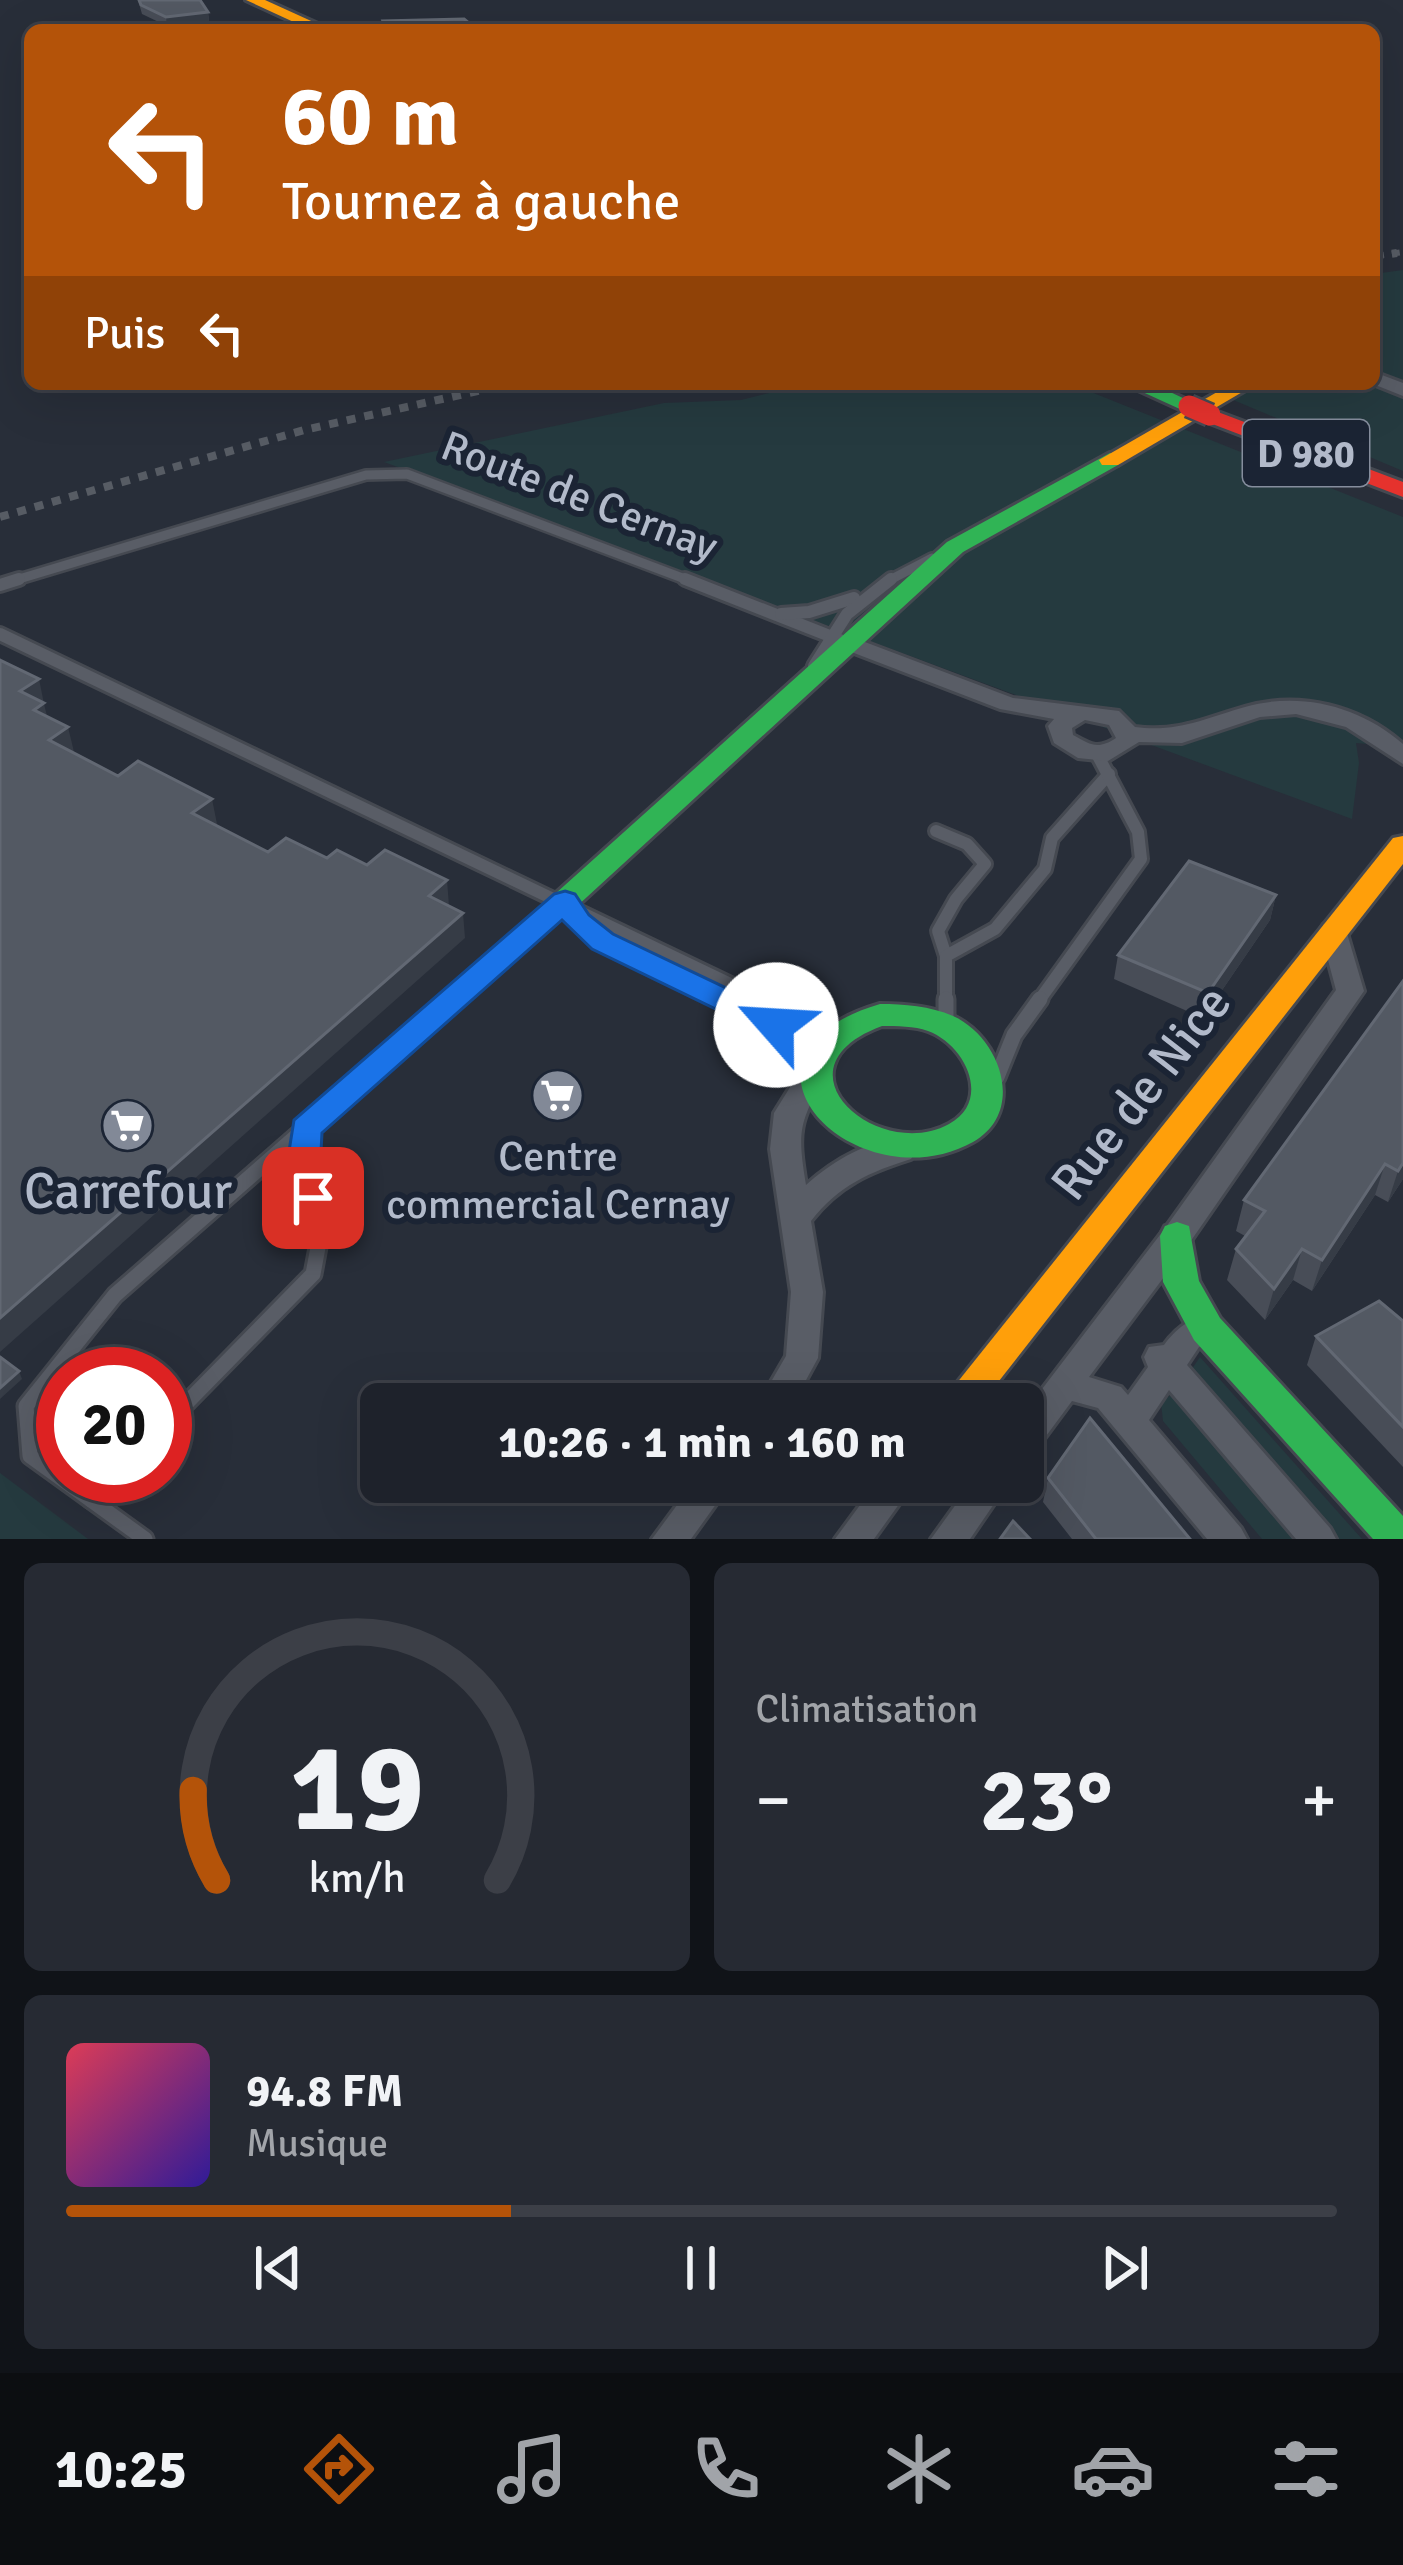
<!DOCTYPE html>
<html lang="fr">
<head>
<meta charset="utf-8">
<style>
	:root { --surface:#1e222b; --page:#262a33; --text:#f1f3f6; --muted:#a1a4a9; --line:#3c3f47; --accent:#b45309 }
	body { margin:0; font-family:Signika,sans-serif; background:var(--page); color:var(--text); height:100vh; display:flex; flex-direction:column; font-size:45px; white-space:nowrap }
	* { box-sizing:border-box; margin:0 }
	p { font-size:39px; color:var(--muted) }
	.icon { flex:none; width:66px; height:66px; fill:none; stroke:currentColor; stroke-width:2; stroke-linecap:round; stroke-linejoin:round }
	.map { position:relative; height:1539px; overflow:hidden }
	.sheet { display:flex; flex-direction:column; gap:24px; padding:24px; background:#101318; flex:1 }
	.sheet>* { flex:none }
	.top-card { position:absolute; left:24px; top:24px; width:1356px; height:366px; border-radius:18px; box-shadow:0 12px 48px #0002,0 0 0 3px var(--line); background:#b45309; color:#fff; overflow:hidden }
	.speed { position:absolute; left:36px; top:1347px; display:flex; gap:24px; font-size:60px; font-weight:700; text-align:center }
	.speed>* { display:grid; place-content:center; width:156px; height:156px; border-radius:50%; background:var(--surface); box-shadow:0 12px 48px #0002,0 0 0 3px var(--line); line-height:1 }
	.speed .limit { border:18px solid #d22; background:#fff; color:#111 }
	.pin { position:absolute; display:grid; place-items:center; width:102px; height:102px; color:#fff; margin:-51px; border-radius:24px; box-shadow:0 6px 18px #0006 }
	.me { position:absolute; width:132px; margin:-66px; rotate:296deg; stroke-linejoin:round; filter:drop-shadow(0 0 9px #0008) }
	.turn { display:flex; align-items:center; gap:42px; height:252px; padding:0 60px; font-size:54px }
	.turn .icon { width:156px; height:156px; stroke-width:2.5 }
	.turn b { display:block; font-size:84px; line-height:102px }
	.then { display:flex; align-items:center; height:114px; padding:0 60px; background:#0003; gap:24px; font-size:45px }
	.big { font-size:90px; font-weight:700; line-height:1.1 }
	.sheet .card { flex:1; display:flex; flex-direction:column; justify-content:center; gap:18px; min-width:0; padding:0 42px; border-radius:18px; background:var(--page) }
	.sheet .dial { align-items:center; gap:0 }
	.dial svg { height:312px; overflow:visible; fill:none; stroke:var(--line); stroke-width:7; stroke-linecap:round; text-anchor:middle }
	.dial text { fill:var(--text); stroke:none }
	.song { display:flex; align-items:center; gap:36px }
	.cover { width:144px; height:144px; border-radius:18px; background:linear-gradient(135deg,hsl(350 70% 55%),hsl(250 70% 35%)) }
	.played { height:12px; border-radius:6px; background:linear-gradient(90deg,var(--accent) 35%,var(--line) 35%) }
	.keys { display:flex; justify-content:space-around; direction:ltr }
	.heat { display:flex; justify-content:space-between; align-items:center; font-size:66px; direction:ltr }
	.sheet .tiles { flex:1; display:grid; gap:24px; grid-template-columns:1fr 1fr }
	.card:last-child { grid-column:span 2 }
	.trip { position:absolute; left:360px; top:1383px; width:684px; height:120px; border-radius:18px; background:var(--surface); box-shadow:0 12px 48px #0002,0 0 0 3px var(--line); font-weight:700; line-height:120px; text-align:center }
	.menu { display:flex; height:192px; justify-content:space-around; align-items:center; background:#0c0e11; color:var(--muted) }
	.menu .icon { width:84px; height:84px }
	.menu .on { color:var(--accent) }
	.menu b { font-size:54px; color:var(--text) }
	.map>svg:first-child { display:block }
	.green { fill:#253a3f }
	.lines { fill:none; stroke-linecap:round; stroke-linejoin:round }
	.lane-far2-casing { stroke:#454951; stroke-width:14 }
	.lane-far1-casing { stroke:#454951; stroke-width:18 }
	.lane-casing { stroke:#454951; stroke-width:21 }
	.street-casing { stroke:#454951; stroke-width:6 }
	.fast-casing { stroke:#454951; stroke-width:6 }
	.slow-casing { stroke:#454951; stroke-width:6 }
	.jam-casing { stroke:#454951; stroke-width:6 }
	.lane-far2 { stroke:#595d66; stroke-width:9 }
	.lane-far1 { stroke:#595d66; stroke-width:12 }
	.lane { stroke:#595d66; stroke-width:15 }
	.street { fill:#595d66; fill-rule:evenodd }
	.fast { fill:#30b455; fill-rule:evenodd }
	.slow { fill:#ff9f0a; fill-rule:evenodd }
	.jam { fill:#e5322d; fill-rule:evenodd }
	.rail-far1 { stroke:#575c64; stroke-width:6; stroke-dasharray:8 8; stroke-linecap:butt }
	.rail { stroke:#575c64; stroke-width:8; stroke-dasharray:9 9; stroke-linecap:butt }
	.jam-bridge-casing { stroke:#464b55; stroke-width:26; stroke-linecap:butt }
	.jam-bridge { stroke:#e5322d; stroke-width:21 }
	.wall { fill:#484d57 }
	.shaded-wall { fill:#363c46 }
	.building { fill:#535963; stroke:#626873; stroke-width:3 }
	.route { fill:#1a73e8; stroke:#114b97; stroke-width:3 }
	.labels { text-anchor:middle; stroke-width:12; stroke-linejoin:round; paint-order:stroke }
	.shield { fill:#1b2434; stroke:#858d9d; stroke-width:3 }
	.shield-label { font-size:39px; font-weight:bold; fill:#b2baca }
	.street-label { font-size:42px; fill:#b2baca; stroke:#1b2434 }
	.poi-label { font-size:42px; fill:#b2baca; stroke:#1b2434 }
	.near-street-label { font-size:51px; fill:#b2baca; stroke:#1b2434 }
	.near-poi-label { font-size:51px; fill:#b2baca; stroke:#1b2434 }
</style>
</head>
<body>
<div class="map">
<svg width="1403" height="1539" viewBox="0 0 1403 1539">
	<rect width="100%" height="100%" fill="#282e39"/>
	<!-- green -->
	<g class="green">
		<polygon points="1403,270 1403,471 1195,384 1374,384 1374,274"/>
		<polygon points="806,384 1071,384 1403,517 1403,747 1356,743 1359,763 1352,819 384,462 664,403 741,400"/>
		<polygon points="1200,1357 1362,1539 1262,1539 1163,1421 1161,1403 1179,1388"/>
		<polygon points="0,1473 88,1539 0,1539"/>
	</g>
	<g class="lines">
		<defs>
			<g id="lane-far2">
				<polyline points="9,582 366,475 407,474 693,582"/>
				<polyline points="886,582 932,558"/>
			</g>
			<g id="lane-far1">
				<polyline points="685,579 845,642"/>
				<polyline points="0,585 19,579"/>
				<polyline points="781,614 809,612 854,598"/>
				<polyline points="0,634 768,1002"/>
				<polyline points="814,666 847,614 891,579"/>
				<polyline points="936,831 967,844 985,864 956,899 938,931 946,956"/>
				<path d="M566 902C597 956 674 976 727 1002"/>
				<polyline points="449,1002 564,901"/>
				<polyline points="946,1002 946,956 995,929 1045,869 1052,838 1109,774"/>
				<polyline points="1038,1002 1141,859 1138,832 1097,754"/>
			</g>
			<g id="lane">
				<polyline points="721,999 776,1025 815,1055"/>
				<polyline points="762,999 808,1025 825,1042"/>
				<polyline points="946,999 946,1025"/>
				<polyline points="997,1077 1014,1035 1040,999"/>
				<polyline points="165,1425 313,1274 322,1226 303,1170 305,1129"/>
				<polyline points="91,1500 115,1476"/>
				<polyline points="145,1539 30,1456 26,1406 115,1295 453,999"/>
			</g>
			<g id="street">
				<polygon points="1374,372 1403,383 1403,396 1373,384"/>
				<path d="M849 636 1013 698 1119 711 1135 727C1177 733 1206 718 1245 707 1300 691 1360 706 1403 744V764L1346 727 1296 714 1260 717 1182 743 1139 742 1108 761 1078 758 1054 743 1048 726 1054 719 1000 709 841 648 838 643ZM1085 720 1109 725 1116 738C1098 750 1091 745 1073 735L1072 728Z"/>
				<path d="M1333 921 1342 924 1346 930 1364 991 1188 1245 1089 1377 1121 1387 1128 1395 1148 1367 1144 1357 1149 1347 1164 1345C1177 1327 1196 1312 1218 1319L1223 1329 1218 1339 1199 1347 1187 1365 1330 1528 1336 1539H1296L1169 1390 1149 1420 1241 1528 1247 1539H1207L1098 1408 1072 1401 1035 1451 1023 1455V1414L1166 1227 1336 990 1320 930 1324 924Z"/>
				<path d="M812 1064 822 1068 826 1075C799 1123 797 1130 806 1185 830 1163 877 1132 911 1143L916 1151 911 1159C870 1172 839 1185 811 1221L823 1292 818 1358 793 1404H758L786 1356 791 1292 770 1149 774 1113 802 1068Z"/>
				<polygon points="694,1482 732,1482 691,1539 652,1539"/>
				<polygon points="877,1482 915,1482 874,1539 835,1539"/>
				<polygon points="972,1482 1009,1482 970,1539 931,1539"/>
			</g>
			<g id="fast">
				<polygon points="1125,384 1153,384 1200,406 1189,412 1182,410"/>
				<polygon points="1110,453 1118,455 1118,465 963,552 575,908 555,908 550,901 555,894 947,542"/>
				<path d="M880 1004C904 1004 930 1006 953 1016 1000 1037 1027 1111 973 1142 857 1206 705 1056 880 1004ZM882 1026C897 1026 914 1026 928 1031 966 1045 992 1101 949 1124 878 1163 768 1068 882 1026Z"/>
				<polygon points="1177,1222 1189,1226 1199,1281 1220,1318 1403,1516 1403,1539 1373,1539 1194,1340 1163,1282 1160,1236 1165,1226"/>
			</g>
			<g id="slow">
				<polygon points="246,0 265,0 331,30 311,30"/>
				<polygon points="1231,384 1256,384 1118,465 1102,465 1099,460"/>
				<polygon points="1403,836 1403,864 981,1404 940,1404 1393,838"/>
			</g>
			<polygon id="jam" points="1210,409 1403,482 1403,497 1202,420 1202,410"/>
		</defs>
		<!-- lane-far2 casing -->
		<use href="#lane-far2" class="lane-far2-casing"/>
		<!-- lane-far1 casing -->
		<use href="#lane-far1" class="lane-far1-casing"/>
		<!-- lane casing -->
		<use href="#lane" class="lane-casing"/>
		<!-- street casing -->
		<use href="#street" class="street-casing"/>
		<!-- fast casing -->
		<use href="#fast" class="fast-casing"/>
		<!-- slow casing -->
		<use href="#slow" class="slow-casing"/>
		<!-- jam casing -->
		<use href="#jam" class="jam-casing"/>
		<!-- lane-far2 -->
		<use href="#lane-far2" class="lane-far2"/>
		<!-- lane-far1 -->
		<use href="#lane-far1" class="lane-far1"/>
		<!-- lane -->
		<use href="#lane" class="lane"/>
		<!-- street -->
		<use href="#street" class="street"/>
		<!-- fast -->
		<use href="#fast" class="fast"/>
		<!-- slow -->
		<use href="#slow" class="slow"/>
		<!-- jam -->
		<use href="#jam" class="jam"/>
		<!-- rail-far1 -->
		<polyline class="rail-far1" points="1376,256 1403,252"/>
		<!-- rail -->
		<g class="rail">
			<polyline points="1374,256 1397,253"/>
			<polyline points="0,517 304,430 509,384"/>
		</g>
		<defs>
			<polyline id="jam-bridge" points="1189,406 1210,415"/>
		</defs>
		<!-- jam-bridge casing -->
		<use href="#jam-bridge" class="jam-bridge-casing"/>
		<!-- jam-bridge -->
		<use href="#jam-bridge" class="jam-bridge"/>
	</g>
	<!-- wall -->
	<g class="wall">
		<polygon points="138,0 200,0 208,12 209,21 167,26 142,14"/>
		<polygon points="1276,895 1270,920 1203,1018 1114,979 1118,955"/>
		<polygon points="1403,981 1403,1179 1388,1202 1375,1195 1312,1291 1293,1280 1265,1320 1227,1280 1236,1249 1245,1236 1236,1231 1244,1200"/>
		<polygon points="1403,1321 1403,1467 1307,1365 1316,1336"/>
		<polygon points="1048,1478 1190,1539 1072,1539 1043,1502"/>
	</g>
	<!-- shaded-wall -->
	<g class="shaded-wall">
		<polygon points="208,12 209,21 167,26 166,17"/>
		<polygon points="39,679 44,704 50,728 20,691"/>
		<polygon points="68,727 74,752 55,765 49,740"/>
		<polygon points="212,799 217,824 197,838 192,813"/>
		<polygon points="447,880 449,906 429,896"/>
		<polygon points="1276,895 1270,920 1203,1018 1208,993"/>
		<polygon points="463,913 465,938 0,1352 0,1318"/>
		<polygon points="1403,1163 1403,1179 1388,1202 1398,1171"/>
		<polygon points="1385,1164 1375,1195 1312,1291 1322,1260"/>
		<polygon points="1302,1249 1293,1280 1265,1320 1274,1289"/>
		<polygon points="19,1371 22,1379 0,1399 0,1388"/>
	</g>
	<!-- building -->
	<g class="building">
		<polygon points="139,0 200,0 208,12 166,17 141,5"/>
		<polygon points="464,19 477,30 387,30 383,21"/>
		<polygon points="0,660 39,679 20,691 44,703 34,710 68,727 49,740 118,776 138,761 212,799 192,813 268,852 286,838 327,858 337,850 367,865 385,850 447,880 429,896 463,913 0,1318"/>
		<polygon points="1189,861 1276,895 1208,993 1118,955"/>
		<polygon points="1403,981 1403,1163 1398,1171 1385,1164 1322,1260 1302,1249 1274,1289 1236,1249 1265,1211 1244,1200"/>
		<polygon points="1379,1301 1403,1321 1403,1427 1316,1336"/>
		<polygon points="0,1357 19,1371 0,1388"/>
		<polygon points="1090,1418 1190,1539 1096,1539 1048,1478"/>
		<polygon points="1013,1521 1030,1539 1000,1539"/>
	</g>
	<!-- route -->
	<polygon class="route" points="565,891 575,894 589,915 613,934 787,1017 792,1025 787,1033 765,1033 592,949 562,920 322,1133 320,1170 330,1198 325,1207 313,1211 300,1207 286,1170 294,1120 554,894"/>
	<!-- icons -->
	<defs>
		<symbol id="supermarket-disc" viewBox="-11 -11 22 22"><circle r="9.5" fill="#828997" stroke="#1b2434"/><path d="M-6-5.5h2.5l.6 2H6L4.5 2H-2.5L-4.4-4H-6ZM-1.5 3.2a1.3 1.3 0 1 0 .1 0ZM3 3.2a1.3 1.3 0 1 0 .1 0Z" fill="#fff"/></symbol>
	</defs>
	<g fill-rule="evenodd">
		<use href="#supermarket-disc" x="528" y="1066" width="59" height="59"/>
		<use href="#supermarket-disc" x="98" y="1096" width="59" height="59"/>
	</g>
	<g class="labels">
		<!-- shield labels -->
		<rect class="shield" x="1243" y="420" width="126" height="66" rx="9"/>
		<g class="shield-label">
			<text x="1306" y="467">D 980</text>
		</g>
		<!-- street labels -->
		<g class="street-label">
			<text transform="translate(580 495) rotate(21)" y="15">Route de Cernay</text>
		</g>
		<!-- poi labels -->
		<g class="poi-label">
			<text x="558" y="1170">Centre<tspan x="558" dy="48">commercial Cernay</tspan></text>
		</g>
		<!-- near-street labels -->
		<g class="near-street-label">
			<text transform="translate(1140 1092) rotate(-52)" y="18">Rue de Nice</text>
		</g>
		<!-- near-poi labels -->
		<g class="near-poi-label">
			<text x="128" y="1208">Carrefour</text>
		</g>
	</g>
</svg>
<div class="speed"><div class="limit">20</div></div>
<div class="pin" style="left:313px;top:1198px;background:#d93025"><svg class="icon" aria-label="arrive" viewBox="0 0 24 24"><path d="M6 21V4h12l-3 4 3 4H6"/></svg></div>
<svg class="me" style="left:776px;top:1025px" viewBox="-20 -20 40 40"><circle r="19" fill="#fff"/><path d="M0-13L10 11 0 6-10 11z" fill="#1a73e8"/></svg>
<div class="trip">10:26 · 1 min · 160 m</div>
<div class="top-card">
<div class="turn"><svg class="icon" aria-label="left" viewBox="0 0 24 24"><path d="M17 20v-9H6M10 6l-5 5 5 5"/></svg><div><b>60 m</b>Tournez à gauche</div></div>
<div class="then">Puis<svg class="icon" aria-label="left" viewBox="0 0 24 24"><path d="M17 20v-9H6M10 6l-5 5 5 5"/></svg></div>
</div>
</div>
<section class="sheet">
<div class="tiles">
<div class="card dial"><svg viewBox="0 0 100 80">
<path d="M14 69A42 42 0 1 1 86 69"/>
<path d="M14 69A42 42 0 0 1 8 46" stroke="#b45309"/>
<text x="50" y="56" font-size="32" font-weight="700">19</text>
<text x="50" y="72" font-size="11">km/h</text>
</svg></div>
<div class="card"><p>Climatisation</p>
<div class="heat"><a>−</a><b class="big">23°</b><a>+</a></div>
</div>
<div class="card">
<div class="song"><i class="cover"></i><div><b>94.8 FM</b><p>Musique</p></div></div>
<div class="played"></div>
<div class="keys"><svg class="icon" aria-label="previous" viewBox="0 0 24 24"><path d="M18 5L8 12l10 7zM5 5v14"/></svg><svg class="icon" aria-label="pause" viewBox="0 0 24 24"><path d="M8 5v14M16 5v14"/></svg><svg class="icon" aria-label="next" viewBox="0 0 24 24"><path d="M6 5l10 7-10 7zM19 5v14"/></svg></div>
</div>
</div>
</section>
<nav class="menu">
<b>10:25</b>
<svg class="icon on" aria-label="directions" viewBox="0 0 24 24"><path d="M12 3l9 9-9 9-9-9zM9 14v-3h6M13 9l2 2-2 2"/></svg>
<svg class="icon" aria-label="music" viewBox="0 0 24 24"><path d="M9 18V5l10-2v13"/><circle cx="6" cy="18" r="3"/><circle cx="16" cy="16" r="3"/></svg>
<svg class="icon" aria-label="phone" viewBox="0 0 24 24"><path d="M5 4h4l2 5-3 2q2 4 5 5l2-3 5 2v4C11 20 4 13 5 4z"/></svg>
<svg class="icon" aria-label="climate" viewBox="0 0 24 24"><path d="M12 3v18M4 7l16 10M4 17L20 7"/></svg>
<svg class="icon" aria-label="car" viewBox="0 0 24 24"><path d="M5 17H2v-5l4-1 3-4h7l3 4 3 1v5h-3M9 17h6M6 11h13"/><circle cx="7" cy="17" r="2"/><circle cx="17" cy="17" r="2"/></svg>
<svg class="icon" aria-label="filters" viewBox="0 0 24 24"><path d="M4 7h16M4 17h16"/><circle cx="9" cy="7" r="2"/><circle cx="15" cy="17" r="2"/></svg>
</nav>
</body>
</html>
